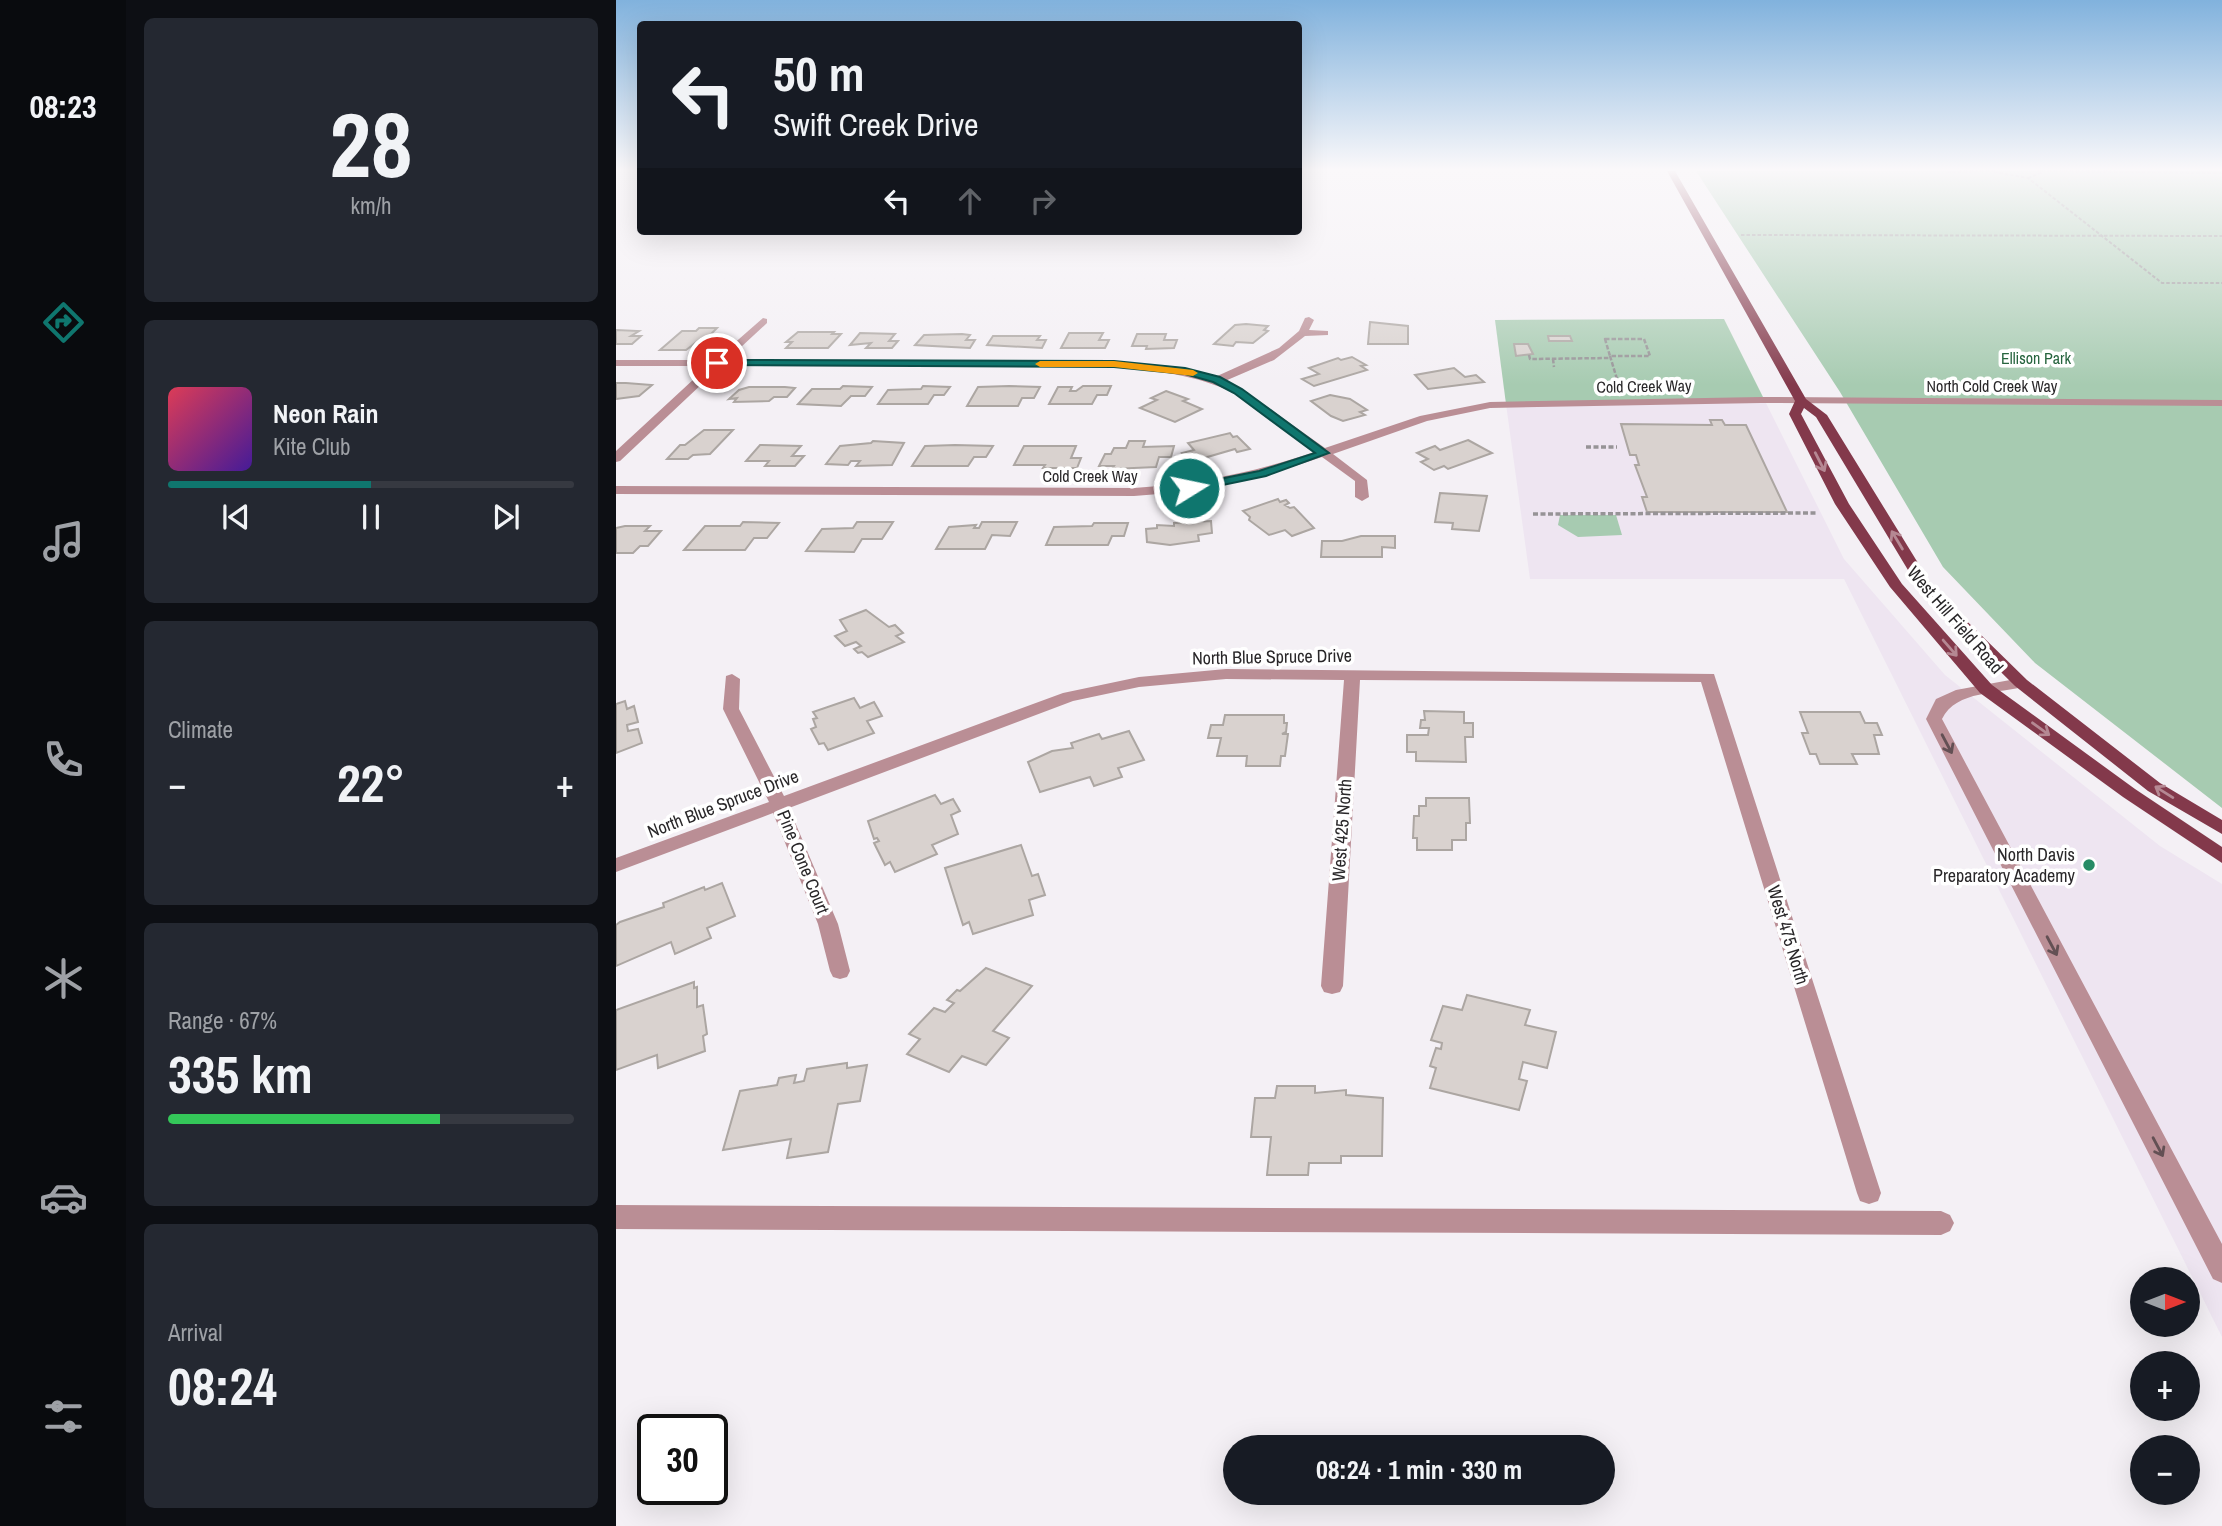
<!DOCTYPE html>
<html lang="en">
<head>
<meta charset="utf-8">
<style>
	:root { --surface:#171b24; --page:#242831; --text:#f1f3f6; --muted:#9ea1a6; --line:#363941; --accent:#0f766e }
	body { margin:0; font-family:"Archivo Narrow",sans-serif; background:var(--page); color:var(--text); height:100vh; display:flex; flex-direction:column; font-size:26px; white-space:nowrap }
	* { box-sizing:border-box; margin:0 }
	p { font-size:23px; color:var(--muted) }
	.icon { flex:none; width:38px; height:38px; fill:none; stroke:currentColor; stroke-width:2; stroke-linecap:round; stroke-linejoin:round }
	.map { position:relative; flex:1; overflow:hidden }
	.sheet { display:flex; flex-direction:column; gap:18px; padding:18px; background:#0d0f14; width:490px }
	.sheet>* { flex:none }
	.guide { position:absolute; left:21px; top:21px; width:665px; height:214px; border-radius:7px; box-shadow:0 7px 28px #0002; background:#171b24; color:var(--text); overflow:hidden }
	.needle { width:46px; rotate:90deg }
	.tools { position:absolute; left:1514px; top:1267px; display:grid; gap:14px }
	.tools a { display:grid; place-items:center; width:70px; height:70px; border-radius:50%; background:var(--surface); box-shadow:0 7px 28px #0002; font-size:35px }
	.speed { position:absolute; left:21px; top:1414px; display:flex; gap:14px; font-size:35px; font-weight:700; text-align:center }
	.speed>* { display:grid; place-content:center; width:91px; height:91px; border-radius:50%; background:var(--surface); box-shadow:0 7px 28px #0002; line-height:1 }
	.speed .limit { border:4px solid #111; border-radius:10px; background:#fff; color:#111 }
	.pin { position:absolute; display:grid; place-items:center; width:60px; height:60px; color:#fff; margin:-30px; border:4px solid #fff; border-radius:50%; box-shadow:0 2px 7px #0007 }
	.me { position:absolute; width:77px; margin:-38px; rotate:80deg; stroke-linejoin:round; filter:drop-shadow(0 0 5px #0008) }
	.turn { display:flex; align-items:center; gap:24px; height:147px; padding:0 21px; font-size:32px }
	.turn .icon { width:91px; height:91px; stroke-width:2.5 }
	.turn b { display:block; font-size:49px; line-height:60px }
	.lanes { display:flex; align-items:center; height:66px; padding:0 21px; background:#0003; justify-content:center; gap:35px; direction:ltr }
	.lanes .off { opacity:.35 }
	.big { font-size:52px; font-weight:700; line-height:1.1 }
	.sheet .widget { flex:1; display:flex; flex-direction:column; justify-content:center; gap:10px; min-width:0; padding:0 24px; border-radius:10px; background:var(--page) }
	.sheet .dial { align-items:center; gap:0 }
	.dial b { font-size:91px; line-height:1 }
	.song { display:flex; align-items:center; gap:21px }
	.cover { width:84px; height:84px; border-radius:10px; background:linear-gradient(135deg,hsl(350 70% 55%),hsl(260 70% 35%)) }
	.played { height:7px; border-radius:4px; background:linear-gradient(90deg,var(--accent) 50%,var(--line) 50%) }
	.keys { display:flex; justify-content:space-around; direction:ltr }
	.heat { display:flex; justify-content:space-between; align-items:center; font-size:38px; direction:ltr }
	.charge { height:10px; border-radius:5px; background:linear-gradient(90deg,#34c759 67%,var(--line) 0) }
	.trip { position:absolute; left:607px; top:1435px; width:392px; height:70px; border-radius:35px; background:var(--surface); box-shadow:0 7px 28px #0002; font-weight:700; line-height:70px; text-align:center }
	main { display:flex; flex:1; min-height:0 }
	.dock { display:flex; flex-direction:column; width:126px; justify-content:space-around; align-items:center; background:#090b0e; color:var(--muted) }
	.dock .icon { width:49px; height:49px }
	.dock .current { color:var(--accent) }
	.dock b { font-size:32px; color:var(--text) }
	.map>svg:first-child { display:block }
	.built { fill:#eee5f1 }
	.green { fill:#a7cbb1 }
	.building { fill:#d9d2cf; stroke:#aca6a2; stroke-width:2 }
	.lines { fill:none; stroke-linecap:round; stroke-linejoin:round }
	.path-far2 { stroke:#969396; stroke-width:2; stroke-dasharray:3.5 2; stroke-linecap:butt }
	.path-far1 { stroke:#969396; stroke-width:2.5; stroke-dasharray:4.5 2; stroke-linecap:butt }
	.path { stroke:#969396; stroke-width:3.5; stroke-dasharray:5 2.5; stroke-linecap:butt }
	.minor { fill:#ba8e95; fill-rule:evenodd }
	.major { fill:#83394b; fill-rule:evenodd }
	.oneway { stroke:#b58893 }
	.oneway2 { stroke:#635054 }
	.route { fill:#0f766e; stroke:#0a4d48; stroke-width:2 }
	.slow { fill:#f59e0b }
	.poi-dot { fill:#278c66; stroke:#fff; stroke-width:2.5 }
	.labels { text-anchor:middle; stroke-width:7; stroke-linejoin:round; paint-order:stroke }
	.far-park-label { font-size:16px; fill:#26643e; stroke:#fff }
	.far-street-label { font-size:16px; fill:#292729; stroke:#fff }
	.street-label { font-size:18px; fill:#292729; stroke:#fff }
	.poi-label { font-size:18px; fill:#292729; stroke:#fff; text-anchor:end }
</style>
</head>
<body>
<main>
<nav class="dock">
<b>08:23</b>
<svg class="icon current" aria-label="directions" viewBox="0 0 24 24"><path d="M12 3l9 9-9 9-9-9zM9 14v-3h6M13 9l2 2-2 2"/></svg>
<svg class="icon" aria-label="music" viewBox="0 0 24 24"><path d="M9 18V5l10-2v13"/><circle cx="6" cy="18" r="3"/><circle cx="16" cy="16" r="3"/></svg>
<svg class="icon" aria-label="phone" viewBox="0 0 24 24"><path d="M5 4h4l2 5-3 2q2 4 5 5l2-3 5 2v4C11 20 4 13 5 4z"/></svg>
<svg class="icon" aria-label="climate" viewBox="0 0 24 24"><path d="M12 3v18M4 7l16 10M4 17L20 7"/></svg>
<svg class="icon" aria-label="car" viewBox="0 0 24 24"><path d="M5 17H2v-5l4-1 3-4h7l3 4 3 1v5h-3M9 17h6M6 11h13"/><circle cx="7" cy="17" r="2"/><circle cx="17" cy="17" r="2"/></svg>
<svg class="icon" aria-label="filters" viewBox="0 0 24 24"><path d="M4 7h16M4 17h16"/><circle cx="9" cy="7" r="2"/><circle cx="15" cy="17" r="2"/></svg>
</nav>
<section class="sheet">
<div class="widget dial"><b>28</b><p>km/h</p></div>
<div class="widget">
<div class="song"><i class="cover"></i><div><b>Neon Rain</b><p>Kite Club</p></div></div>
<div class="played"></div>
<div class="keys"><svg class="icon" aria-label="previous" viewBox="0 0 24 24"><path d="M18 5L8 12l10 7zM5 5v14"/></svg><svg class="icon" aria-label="pause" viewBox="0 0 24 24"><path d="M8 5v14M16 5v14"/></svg><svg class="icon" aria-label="next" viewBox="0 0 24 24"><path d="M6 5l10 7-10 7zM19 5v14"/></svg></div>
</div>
<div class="widget"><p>Climate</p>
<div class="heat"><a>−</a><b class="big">22°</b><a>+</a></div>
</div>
<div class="widget"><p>Range · 67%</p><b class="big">335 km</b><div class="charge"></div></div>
<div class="widget"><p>Arrival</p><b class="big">08:24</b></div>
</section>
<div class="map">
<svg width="1606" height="1526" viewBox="0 0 1606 1526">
	<rect width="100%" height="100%" fill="#f4f0f5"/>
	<!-- built -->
	<polygon class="built" points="1149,401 1228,559 1329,675 1544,846 1606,884 1606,1337 1228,579 914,579 890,404"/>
	<!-- green -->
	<g class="green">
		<polygon points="1080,171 1606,171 1606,808 1419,663 1327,567 1224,392"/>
		<polygon points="1108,319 1149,401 890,404 879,320"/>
		<polygon points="944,515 1000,515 1006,535 962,537 942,525"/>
	</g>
	<!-- building -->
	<g class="building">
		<polygon points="754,322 792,326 792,344 752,344"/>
		<polygon points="630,324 652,326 648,330 652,331 637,343 620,342 617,346 598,344 619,325"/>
		<polygon points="83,328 101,328 91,338 86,338 70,350 44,350 66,331 80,331"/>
		<polygon points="0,330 23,331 15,336 25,336 16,344 0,344"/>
		<polygon points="182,332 218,332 216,334 225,334 212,348 170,348 176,342 170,342"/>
		<polygon points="244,333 279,334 273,341 282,341 276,348 250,348 255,343 234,345"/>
		<polygon points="453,333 487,333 483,340 493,340 489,348 445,348"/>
		<polygon points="346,334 354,335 350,340 359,340 354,348 299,345 308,335"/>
		<polygon points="521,334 550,334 548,340 561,340 558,348 530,349 531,346 516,346"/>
		<polygon points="377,336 424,336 421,340 430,340 426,348 371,345"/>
		<polygon points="932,336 954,336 956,341 933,341"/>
		<polygon points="898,344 912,344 917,354 900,356"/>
		<polygon points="736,357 750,365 745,366 751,370 698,386 686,379 703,374 693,368 722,358 725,360"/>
		<polygon points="838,368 849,377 860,375 868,382 812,389 799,375"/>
		<polygon points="0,383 10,383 36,385 23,396 0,399"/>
		<polygon points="227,386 256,387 249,396 235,396 225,406 182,404 196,389 224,389"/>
		<polygon points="307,386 334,387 328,395 318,395 312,404 262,404 272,390 305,389"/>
		<polygon points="393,386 424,387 418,398 406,398 402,406 351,406 362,387"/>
		<polygon points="467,386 495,386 491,395 481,395 476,404 433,404 442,387 456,387 454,391 460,391"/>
		<polygon points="133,387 169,387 179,388 171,397 158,397 153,401 118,402 121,398 113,399 123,390"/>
		<polygon points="550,391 572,399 567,401 586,409 559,422 524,408 541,400 535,398"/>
		<polygon points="714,395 734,399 751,410 744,412 749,415 727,421 715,416 695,401"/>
		<polygon points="1094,420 1106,420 1109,425 1130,425 1171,512 1031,512 1026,497 1031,497 1019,465 1023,465 1020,455 1014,455 1005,424 1096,425"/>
		<polygon points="88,430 117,430 94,454 77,455 72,459 51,459 64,445 69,445"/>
		<polygon points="614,433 617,437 621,436 634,449 621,452 619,449 574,462 566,453 578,450 572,443"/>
		<polygon points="852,440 876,453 832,469 828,466 818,470 805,462 812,459 801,453 819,446 824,450"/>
		<polygon points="257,441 288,443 276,465 240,466 244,461 235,461 232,465 210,464 224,446 255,443"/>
		<polygon points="513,441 529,441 527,447 558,446 555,457 543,457 540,467 496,469 498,466 483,466 489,454 495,454 498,448 510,448"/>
		<polygon points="144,445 185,446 176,456 188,456 179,466 149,466 153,461 130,461"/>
		<polygon points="309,446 339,445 377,446 370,457 358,457 352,466 296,466"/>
		<polygon points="408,446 460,446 455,458 465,458 461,468 427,468 429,465 398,465"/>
		<polygon points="824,493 871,496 863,531 836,529 837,523 819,522"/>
		<polygon points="662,499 664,502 670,500 673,503 669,505 674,508 678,507 698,528 676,536 669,530 653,535 633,520 634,517 627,511"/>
		<polygon points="595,521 596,533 582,535 583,541 554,545 531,542 530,529 541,528 541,525 558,526 558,523"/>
		<polygon points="127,522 163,523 151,538 138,538 129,550 68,550 89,526 124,526"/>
		<polygon points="241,522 277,522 266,539 246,539 238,552 190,551 206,529 237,528"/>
		<polygon points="366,522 401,522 394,536 376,535 369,549 320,549 333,527 360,525 358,528 363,528"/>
		<polygon points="478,523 512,523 508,536 496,536 492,545 430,545 438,527 476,526"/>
		<polygon points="9,526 34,526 29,531 45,531 32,546 24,546 17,553 0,553 0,528"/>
		<polygon points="745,536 779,536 779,548 766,547 766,557 705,557 706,541 726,541"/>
		<polygon points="250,610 273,627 279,625 287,633 280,636 288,642 252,657 246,652 242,653 238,649 245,646 240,642 229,646 219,636 231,631 224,620"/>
		<polygon points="238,698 244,708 258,702 266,716 251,721 258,733 212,750 208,743 203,744 195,729 200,727 197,719 201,718 197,712"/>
		<polygon points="9,701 11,709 18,706 22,722 11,725 12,731 22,729 26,743 0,753 0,704"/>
		<polygon points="808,711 848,712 848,723 857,723 857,737 849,737 850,762 800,761 800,752 791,752 791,735 812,735 813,728 804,728 805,720 809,720"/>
		<polygon points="1184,712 1244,712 1249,723 1261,723 1266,735 1258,735 1263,754 1236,754 1241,764 1204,764 1200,754 1194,754 1186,733 1192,733"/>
		<polygon points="609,715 668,715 668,723 671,723 670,732 666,734 672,734 669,756 665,756 664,766 630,766 631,756 601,756 605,738 592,738 595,725 607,725"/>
		<polygon points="513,731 528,760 502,768 506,777 478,786 474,777 424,792 412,762 436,751 457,748 455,743 483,734 486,739"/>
		<polygon points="319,795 325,804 337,799 344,811 335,815 342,834 316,845 321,854 279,872 274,862 269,865 258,843 263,841 261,838 258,839 252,821"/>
		<polygon points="810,798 853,798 854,823 850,823 850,840 836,840 836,850 801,850 801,838 797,838 798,816 803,816 803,806 810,806"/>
		<polygon points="405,845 416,876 422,874 429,895 413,900 417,915 357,934 353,922 347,925 329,868"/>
		<polygon points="106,883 119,916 91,928 95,938 59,954 55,942 0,966 0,925 4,922 48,907 47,903 88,887 89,890"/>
		<polygon points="370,968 416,986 377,1031 393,1038 370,1065 346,1056 333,1072 291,1054 304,1039 293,1034 318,1008 329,1012 338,1003 331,1000 341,990 344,991"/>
		<polygon points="78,982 78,988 81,987 81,1007 87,1005 91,1034 87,1036 89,1051 42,1068 41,1055 0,1070 0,1010"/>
		<polygon points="851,995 914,1010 909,1025 940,1032 931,1068 907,1062 903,1079 911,1081 903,1110 814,1088 820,1068 814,1066 820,1048 825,1049 826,1043 815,1040 827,1006 846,1010"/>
		<polygon points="231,1063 231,1068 251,1065 244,1101 222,1104 212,1152 171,1158 175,1139 107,1150 124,1091 161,1085 163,1078 180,1075 178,1083 188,1081 191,1069"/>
		<polygon points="661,1086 699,1086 699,1093 730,1090 730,1095 767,1098 766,1156 725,1156 725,1163 693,1163 692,1175 651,1175 655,1137 635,1137 639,1098 659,1098"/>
	</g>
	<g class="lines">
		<!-- path-far2 -->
		<g class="path-far2">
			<polyline points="1421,171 1606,173"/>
			<polyline points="1331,172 1379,171"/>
			<polyline points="1378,172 1412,178 1546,283 1606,283"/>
			<polyline points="1412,178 1427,172"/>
			<polyline points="1125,235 1606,236"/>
		</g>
		<!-- path-far1 -->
		<g class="path-far1">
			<polygon points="989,339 1028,339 1034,356 994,356"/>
			<polyline points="913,355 914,359 995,358"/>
			<polyline points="994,356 1004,389"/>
			<polyline points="937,359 938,367"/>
		</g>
		<!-- path -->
		<g class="path">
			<polyline points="970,447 1001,447"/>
			<polyline points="917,514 1200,513"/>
		</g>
		<!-- minor -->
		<g class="minor">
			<path d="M693 317 698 320 693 330 712 331V335L689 336 658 360 609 381 626 389 709 448 804 416 874 402 1145 397 1606 400V406L1145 403 874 408 811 421 717 454 751 480 753 497 746 501 739 497V481L706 457C641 480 587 491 518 496L0 494V486L518 488C584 483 636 473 698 452L618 393C580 375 540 370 498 367L105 366 4 461 0 462V451L92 366H0V360H99L147 318 151 319V323L111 360 498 361 562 367 599 377 663 348 683 331 689 318Z"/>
			<polygon points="610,669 1098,674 1265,1193 1262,1201 1253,1204 1244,1201 1241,1193 1085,682 744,680 727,986 724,992 716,994 708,992 705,986 728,680 610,679 523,687 457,701 173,808 222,924 234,971 231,977 224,979 217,977 214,971 202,924 157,813 0,872 0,858 153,802 107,709 110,676 116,674 124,679 123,709 168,796 447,693 523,677"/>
			<path d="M1405 678 1413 683 1411 686C1383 694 1340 690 1326 719L1606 1244V1283L1597 1279 1310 719 1320 699 1340 690Z"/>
			<polygon points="0,1205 1325,1211 1334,1215 1338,1223 1334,1231 1325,1235 0,1229"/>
		</g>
		<!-- major -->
		<polygon class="major" points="1051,171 1059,171 1190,399 1211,415 1318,589 1411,680 1544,783 1606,820 1606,834 1532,791 1399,686 1307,595 1200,417 1188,408 1185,414 1233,504 1286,584 1376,685 1519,789 1606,847 1606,863 1507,797 1364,693 1274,587 1219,504 1173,414 1179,401"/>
	</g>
	<!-- one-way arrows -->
	<defs><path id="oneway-shaft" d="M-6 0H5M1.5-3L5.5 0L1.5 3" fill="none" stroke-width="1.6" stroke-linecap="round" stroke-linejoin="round" transform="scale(1.75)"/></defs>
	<g class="oneway">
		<use href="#oneway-shaft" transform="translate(1204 462) rotate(63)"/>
		<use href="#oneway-shaft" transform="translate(1281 540) rotate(-121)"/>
		<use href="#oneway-shaft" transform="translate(1334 648) rotate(49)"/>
		<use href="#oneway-shaft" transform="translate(1425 729) rotate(36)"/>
		<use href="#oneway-shaft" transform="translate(1548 792) rotate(-148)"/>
	</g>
	<g class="oneway2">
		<use href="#oneway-shaft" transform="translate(1331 744) rotate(62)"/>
		<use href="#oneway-shaft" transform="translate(1436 946) rotate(62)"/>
		<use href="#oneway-shaft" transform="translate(1542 1147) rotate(62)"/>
	</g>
	<!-- sky -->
	<linearGradient id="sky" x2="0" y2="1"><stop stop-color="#81b2dd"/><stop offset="0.44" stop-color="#faf8fa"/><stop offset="1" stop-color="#faf8fa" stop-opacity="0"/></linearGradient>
	<rect width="1606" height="385" fill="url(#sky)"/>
	<!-- route -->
	<polygon class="route" points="101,360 498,361 569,368 604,377 626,389 713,453 650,476 573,492 567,488 569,486 643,471 699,453 618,393 597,382 569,374 498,367 98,365 96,363"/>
	<!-- slow -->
	<polygon class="slow" points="498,361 577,370 582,373 577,376 498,367 424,367 419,364 424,361"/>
	<!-- markers -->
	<circle class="poi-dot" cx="1473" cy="865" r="7"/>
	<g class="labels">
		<!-- far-park labels -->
		<g class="far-park-label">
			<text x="1420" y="364">Ellison Park</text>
		</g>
		<!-- far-street labels -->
		<g class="far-street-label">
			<text transform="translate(1028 386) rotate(-1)" y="6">Cold Creek Way</text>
			<text x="1376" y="392">North Cold Creek Way</text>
			<text x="474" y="482">Cold Creek Way</text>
		</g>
		<!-- street labels -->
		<g class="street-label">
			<text transform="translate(1339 620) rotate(49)" y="6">West Hill Field Road</text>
			<text transform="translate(656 657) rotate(-1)" y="6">North Blue Spruce Drive</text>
			<text transform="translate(107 804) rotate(-21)" y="6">North Blue Spruce Drive</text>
			<text transform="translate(726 830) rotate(-86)" y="6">West 425 North</text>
			<text transform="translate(187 862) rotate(68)" y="6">Pine Cone Court</text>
			<text transform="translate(1172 935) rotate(73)" y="6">West 475 North</text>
		</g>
		<!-- poi labels -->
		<g class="poi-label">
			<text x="1459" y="861">North Davis<tspan x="1459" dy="21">Preparatory Academy</tspan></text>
		</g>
	</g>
</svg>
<div class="tools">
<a><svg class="needle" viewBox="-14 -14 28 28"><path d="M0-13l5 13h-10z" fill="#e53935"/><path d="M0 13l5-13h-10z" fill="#9ea1a6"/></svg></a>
<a>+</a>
<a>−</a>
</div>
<div class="speed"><div class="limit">30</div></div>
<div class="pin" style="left:101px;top:363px;background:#d93025"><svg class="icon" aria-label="arrive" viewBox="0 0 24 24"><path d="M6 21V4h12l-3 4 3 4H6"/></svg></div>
<svg class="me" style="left:573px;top:488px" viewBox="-20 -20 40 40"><circle r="17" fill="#0f766e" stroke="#fff" stroke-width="3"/><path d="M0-11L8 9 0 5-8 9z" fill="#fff"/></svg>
<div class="trip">08:24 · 1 min · 330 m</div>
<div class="guide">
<div class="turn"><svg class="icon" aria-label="left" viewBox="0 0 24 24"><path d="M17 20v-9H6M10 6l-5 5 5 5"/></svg><div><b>50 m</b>Swift Creek Drive</div></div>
<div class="lanes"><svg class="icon" aria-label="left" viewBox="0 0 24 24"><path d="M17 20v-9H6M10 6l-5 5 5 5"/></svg><svg class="icon off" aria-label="ahead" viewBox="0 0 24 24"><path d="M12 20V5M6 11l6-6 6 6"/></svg><svg class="icon off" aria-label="right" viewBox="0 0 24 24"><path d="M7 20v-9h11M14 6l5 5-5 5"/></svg></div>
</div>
</div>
</main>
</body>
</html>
